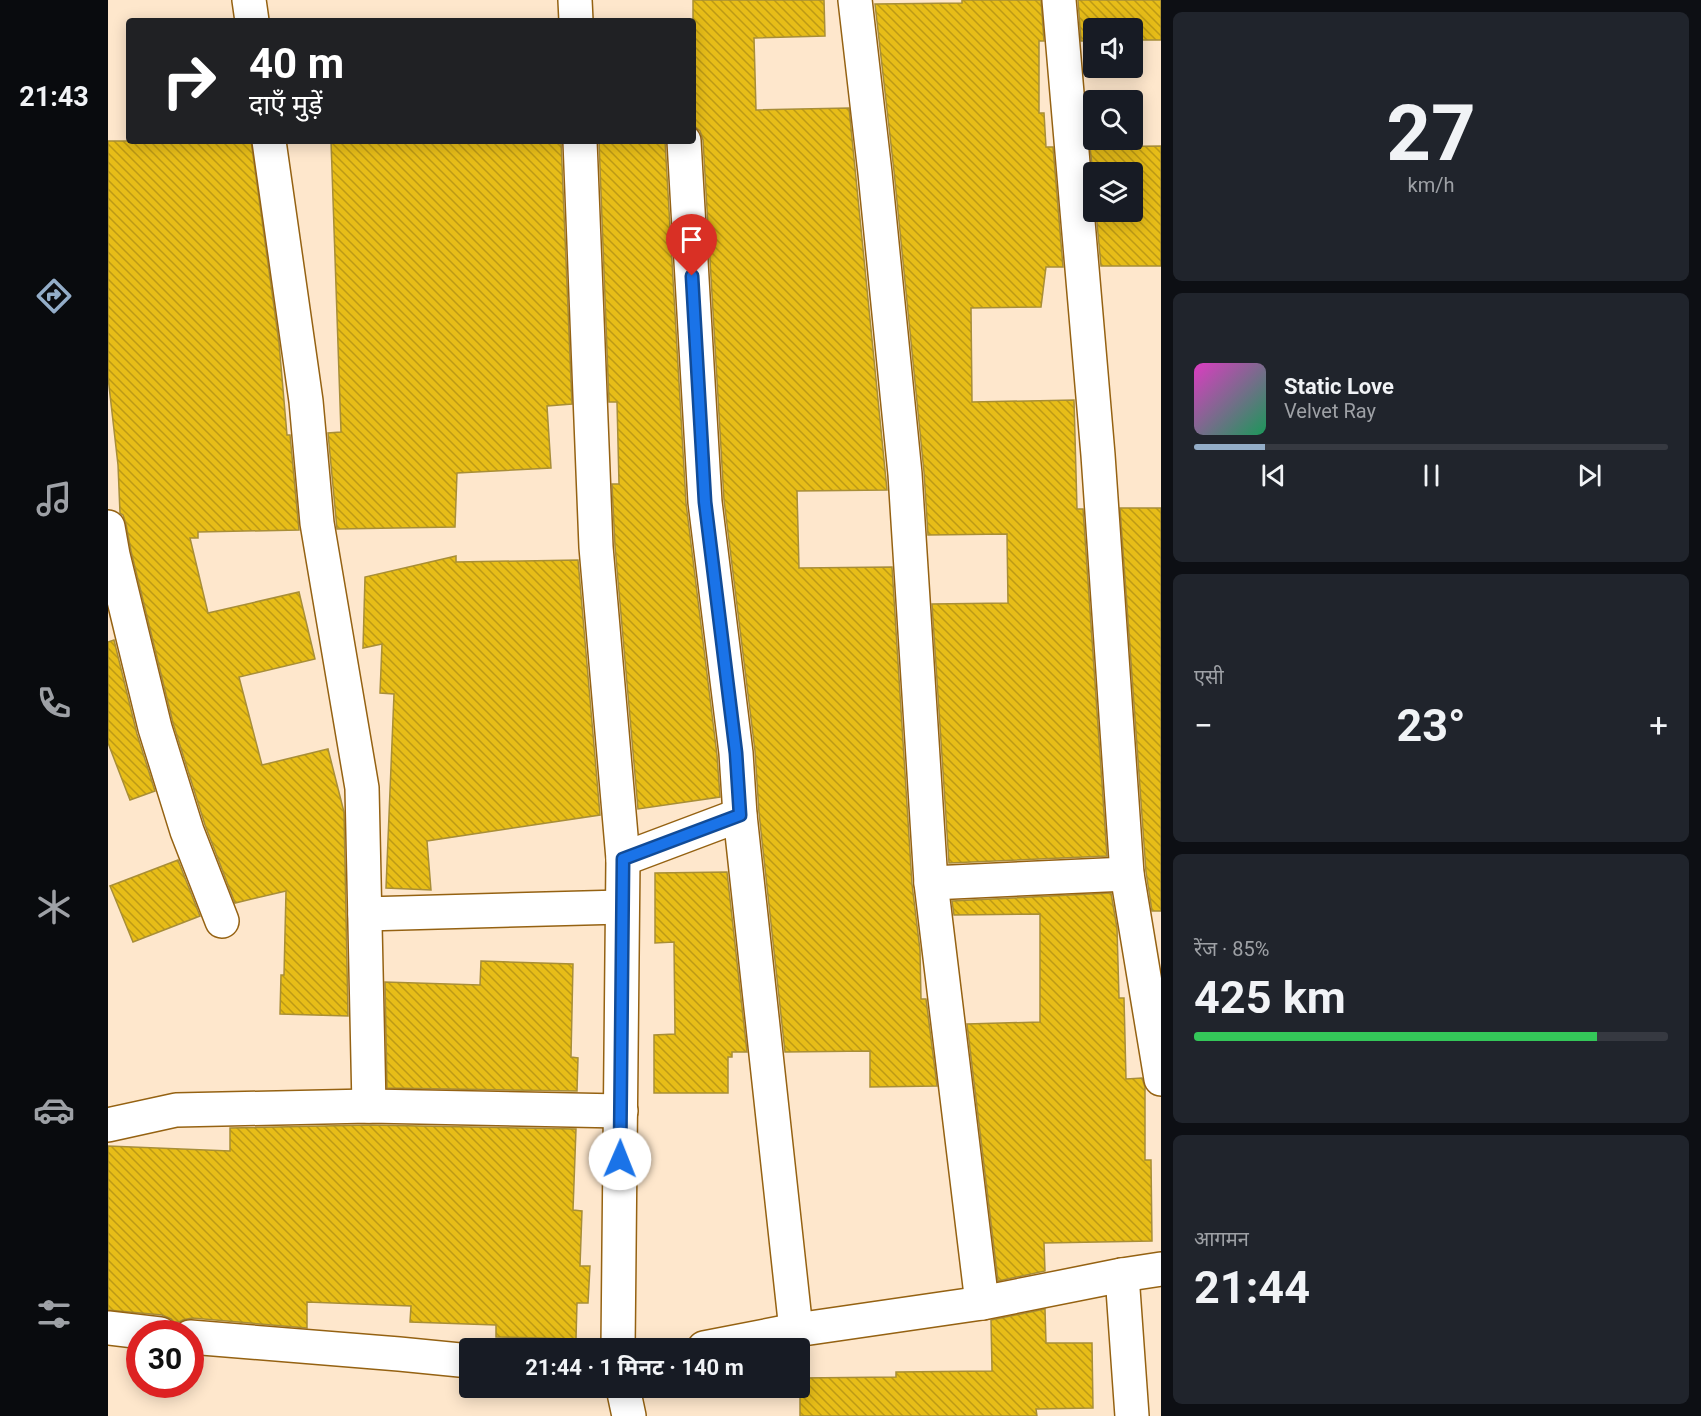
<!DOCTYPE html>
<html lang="hi">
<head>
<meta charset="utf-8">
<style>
	:root { --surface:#171b24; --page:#20242c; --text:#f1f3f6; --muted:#9ea1a6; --line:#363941; --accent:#93adc8 }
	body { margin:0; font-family:Roboto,"Noto Sans Devanagari",sans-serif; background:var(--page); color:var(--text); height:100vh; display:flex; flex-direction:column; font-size:22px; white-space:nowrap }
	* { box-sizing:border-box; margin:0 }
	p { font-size:20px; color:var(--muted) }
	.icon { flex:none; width:33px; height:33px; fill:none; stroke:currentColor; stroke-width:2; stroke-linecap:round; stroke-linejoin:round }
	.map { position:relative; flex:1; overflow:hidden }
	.sheet { display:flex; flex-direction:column; gap:12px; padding:12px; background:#0d0f14; width:540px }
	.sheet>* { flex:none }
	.top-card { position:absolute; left:18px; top:18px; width:570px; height:126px; border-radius:6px; box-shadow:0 3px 15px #0003; background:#202124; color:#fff; overflow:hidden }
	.controls { position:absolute; left:975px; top:18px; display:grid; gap:12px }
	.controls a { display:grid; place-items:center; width:60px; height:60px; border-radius:6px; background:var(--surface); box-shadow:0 3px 15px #0003; font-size:30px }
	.speed { position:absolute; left:18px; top:1320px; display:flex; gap:12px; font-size:30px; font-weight:700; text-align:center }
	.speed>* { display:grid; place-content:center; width:78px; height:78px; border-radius:50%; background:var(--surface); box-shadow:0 3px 15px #0003; line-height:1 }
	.speed .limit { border:9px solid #d22; background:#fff; color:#111 }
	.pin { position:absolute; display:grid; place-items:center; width:51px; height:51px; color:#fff; margin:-62px -26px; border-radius:50% 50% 50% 0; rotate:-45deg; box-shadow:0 0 6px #0007 }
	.pin .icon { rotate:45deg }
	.me { position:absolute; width:66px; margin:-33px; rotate:1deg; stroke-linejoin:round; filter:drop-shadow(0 0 4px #0008) }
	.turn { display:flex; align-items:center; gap:21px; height:126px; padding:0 24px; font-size:27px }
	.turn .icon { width:78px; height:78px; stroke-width:2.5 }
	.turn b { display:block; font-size:42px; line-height:51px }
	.big { font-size:45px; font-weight:700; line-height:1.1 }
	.sheet .widget { flex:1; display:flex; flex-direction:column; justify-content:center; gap:9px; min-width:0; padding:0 21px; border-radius:9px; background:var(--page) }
	.sheet .dial { align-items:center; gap:0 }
	.dial b { font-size:78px; line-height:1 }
	.song { display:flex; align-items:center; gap:18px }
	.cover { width:72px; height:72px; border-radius:9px; background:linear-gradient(135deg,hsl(310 70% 55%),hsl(150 70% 35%)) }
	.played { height:6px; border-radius:3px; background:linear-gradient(90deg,var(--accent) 15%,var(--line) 15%) }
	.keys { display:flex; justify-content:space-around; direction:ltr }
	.heat { display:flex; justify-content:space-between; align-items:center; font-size:33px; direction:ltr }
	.charge { height:9px; border-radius:4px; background:linear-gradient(90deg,#34c759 85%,var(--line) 0) }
	.trip { position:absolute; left:351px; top:1338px; width:351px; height:60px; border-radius:6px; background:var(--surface); box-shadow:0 3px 15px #0003; font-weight:700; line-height:60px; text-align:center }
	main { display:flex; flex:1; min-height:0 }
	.tabs { display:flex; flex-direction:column; width:108px; justify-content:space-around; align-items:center; background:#090b0e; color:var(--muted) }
	.tabs .icon { width:42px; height:42px }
	.tabs .on { color:var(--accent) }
	.tabs b { font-size:27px; color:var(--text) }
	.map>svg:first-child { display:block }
	.building { fill:url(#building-back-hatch); stroke:#a88e37; stroke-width:1.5 }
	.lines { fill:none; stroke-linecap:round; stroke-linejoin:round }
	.minor-casing { stroke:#956212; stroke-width:36 }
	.minor { stroke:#fff; stroke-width:33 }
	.route-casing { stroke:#114b97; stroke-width:15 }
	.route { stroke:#1a73e8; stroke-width:10 }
</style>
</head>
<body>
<main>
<nav class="tabs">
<b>21:43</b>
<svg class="icon on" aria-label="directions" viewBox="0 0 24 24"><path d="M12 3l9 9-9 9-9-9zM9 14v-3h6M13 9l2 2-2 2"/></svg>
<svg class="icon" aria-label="music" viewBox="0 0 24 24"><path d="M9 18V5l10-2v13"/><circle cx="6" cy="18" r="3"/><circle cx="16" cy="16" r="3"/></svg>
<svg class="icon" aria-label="phone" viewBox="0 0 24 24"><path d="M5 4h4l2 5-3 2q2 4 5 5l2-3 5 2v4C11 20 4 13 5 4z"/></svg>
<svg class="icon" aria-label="climate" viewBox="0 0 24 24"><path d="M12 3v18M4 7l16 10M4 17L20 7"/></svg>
<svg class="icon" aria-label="car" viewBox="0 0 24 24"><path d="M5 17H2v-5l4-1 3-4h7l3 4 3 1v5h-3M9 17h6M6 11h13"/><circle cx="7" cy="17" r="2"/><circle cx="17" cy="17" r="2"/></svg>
<svg class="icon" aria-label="filters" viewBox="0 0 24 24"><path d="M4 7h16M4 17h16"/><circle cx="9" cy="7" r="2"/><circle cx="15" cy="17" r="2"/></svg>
</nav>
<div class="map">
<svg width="1053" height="1416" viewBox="0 0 1053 1416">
	<defs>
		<pattern id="building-back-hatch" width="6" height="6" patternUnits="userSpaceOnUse" patternTransform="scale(1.5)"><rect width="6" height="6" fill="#e7bd18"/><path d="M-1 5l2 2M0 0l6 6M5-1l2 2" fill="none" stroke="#bd9a15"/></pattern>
	</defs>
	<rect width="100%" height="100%" fill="#fee7cc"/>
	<!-- building -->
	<g class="building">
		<polygon points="585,0 716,0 717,36 646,38 648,110 741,108 779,490 689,491 691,568 784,567 804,884 812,950 813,999 818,999 829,1086 762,1087 762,1051 677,1052 651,813 647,751 616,500 595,140 592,131 585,125"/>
		<polygon points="854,0 933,0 936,41 931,41 931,113 936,113 938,147 945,147 955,267 938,267 933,307 863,308 864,402 966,400 969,509 975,509 999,856 841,863 824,604 900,603 899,534 820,535 816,472 786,171 767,4 854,3"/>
		<polygon points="970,0 1053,0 1053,40 1024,40 1024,28 986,28 986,41 973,41"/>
		<polygon points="0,141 143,141 171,343 179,435 182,435 191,530 90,532 90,538 82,538 100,613 191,592 207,659 131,677 154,765 220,749 236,812 240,1016 172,1014 173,975 176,975 178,891 127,903 97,825 65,723 23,551 18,524 15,515 12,513 10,465 0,377"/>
		<polygon points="223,141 453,141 464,404 439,406 443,468 349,473 347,527 229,529 220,433 233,432"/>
		<polygon points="491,141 557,141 578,503 609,755 612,797 530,809 507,546 504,484 511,484 509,402 501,402"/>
		<polygon points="1053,146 1053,266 993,266 988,212 1024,212 1024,172 986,172 986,183 982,147"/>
		<polygon points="1012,508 1053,508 1053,911 1044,911 1038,872"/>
		<polygon points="348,556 348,562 470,560 492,815 319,841 323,890 278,888 286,694 272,693 274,644 255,648 257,577"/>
		<polygon points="6,640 29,734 47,791 22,800 0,743 0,642"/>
		<polygon points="70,860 92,916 25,942 2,886"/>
		<polygon points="619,872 639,1052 624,1052 624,1057 620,1057 620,1093 546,1093 546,1035 567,1034 566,942 547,943 547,873"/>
		<polygon points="1003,893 1009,928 1011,998 1016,998 1018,1079 1034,1078 1037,1087 1037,1160 1043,1160 1044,1241 936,1243 937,1271 890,1281 859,1024 932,1022 932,914 846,915 844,901"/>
		<polygon points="373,961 465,964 463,1057 470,1058 469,1091 279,1088 277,982 372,985"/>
		<polygon points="261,1125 468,1129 465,1210 474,1211 472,1266 482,1266 480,1303 469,1303 468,1339 388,1337 388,1325 302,1322 303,1306 199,1302 199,1328 84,1318 75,1320 71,1322 66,1322 63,1319 54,1315 0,1310 0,1146 122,1151 122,1128"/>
		<polygon points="937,1309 938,1343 984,1343 985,1408 928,1409 929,1416 692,1416 692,1378 788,1377 788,1372 884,1371 883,1320"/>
	</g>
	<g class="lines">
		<defs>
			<g id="minor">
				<polyline points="141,0 144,21"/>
				<polyline points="467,0 468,21"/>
				<polyline points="747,0 767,173 797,474 823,883 874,1303"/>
				<polyline points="951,0 990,455 1019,874 1053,1079"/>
				<polyline points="161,141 198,401 209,523 254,788 261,1106"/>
				<polyline points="472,141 488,547 515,859 510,1348"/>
				<polyline points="576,141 597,502 628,753 632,815 688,1330"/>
				<polyline points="0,527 5,555 47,728 79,831 114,921"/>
				<polyline points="515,859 632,815"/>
				<polyline points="823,883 1019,874"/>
				<polyline points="257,914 514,907"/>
				<polyline points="0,1125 68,1110 261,1106 513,1111"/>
				<polyline points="1014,1275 1024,1416"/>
				<polyline points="0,1328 52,1334"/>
				<polyline points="82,1337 291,1354 362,1361"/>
				<polyline points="596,1348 688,1330 874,1303 1014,1275 1053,1269"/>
				<polyline points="515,1388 521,1416"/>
			</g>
		</defs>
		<!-- minor casing -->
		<use href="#minor" class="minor-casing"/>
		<!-- minor -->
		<use href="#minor" class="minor"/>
	</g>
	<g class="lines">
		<defs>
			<polyline id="route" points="512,1159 515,859 632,815 628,753 597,502 584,276"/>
		</defs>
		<!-- route casing -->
		<use href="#route" class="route-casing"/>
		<!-- route -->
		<use href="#route" class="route"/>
	</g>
</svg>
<div class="controls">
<a><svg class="icon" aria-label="sound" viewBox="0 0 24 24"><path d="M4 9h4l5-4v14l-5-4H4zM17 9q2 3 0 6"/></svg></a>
<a><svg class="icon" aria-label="search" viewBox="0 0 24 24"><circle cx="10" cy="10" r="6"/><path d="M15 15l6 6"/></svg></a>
<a><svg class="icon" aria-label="layers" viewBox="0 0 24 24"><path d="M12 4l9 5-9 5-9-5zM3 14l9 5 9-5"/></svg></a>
</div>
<div class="speed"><div class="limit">30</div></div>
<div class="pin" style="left:584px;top:276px;background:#d93025"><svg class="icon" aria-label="arrive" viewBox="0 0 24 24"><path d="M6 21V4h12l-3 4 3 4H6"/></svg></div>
<svg class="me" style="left:512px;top:1159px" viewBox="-20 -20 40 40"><circle r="19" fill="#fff"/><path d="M0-13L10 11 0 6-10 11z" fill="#1a73e8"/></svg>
<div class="trip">21:44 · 1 मिनट · 140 m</div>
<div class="top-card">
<div class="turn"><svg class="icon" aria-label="right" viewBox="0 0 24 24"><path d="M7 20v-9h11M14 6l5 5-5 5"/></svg><div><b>40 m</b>दाएँ मुड़ें</div></div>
</div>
</div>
<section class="sheet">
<div class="widget dial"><b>27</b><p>km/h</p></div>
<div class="widget">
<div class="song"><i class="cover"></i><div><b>Static Love</b><p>Velvet Ray</p></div></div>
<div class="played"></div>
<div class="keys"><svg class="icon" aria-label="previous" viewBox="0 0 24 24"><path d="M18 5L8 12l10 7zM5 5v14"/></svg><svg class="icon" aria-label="pause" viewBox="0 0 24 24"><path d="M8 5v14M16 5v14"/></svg><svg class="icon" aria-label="next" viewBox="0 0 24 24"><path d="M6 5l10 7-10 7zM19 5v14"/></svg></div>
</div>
<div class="widget"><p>एसी</p>
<div class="heat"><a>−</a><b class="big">23°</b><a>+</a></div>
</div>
<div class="widget"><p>रेंज · 85%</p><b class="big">425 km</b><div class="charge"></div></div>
<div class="widget"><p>आगमन</p><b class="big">21:44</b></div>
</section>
</main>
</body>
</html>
